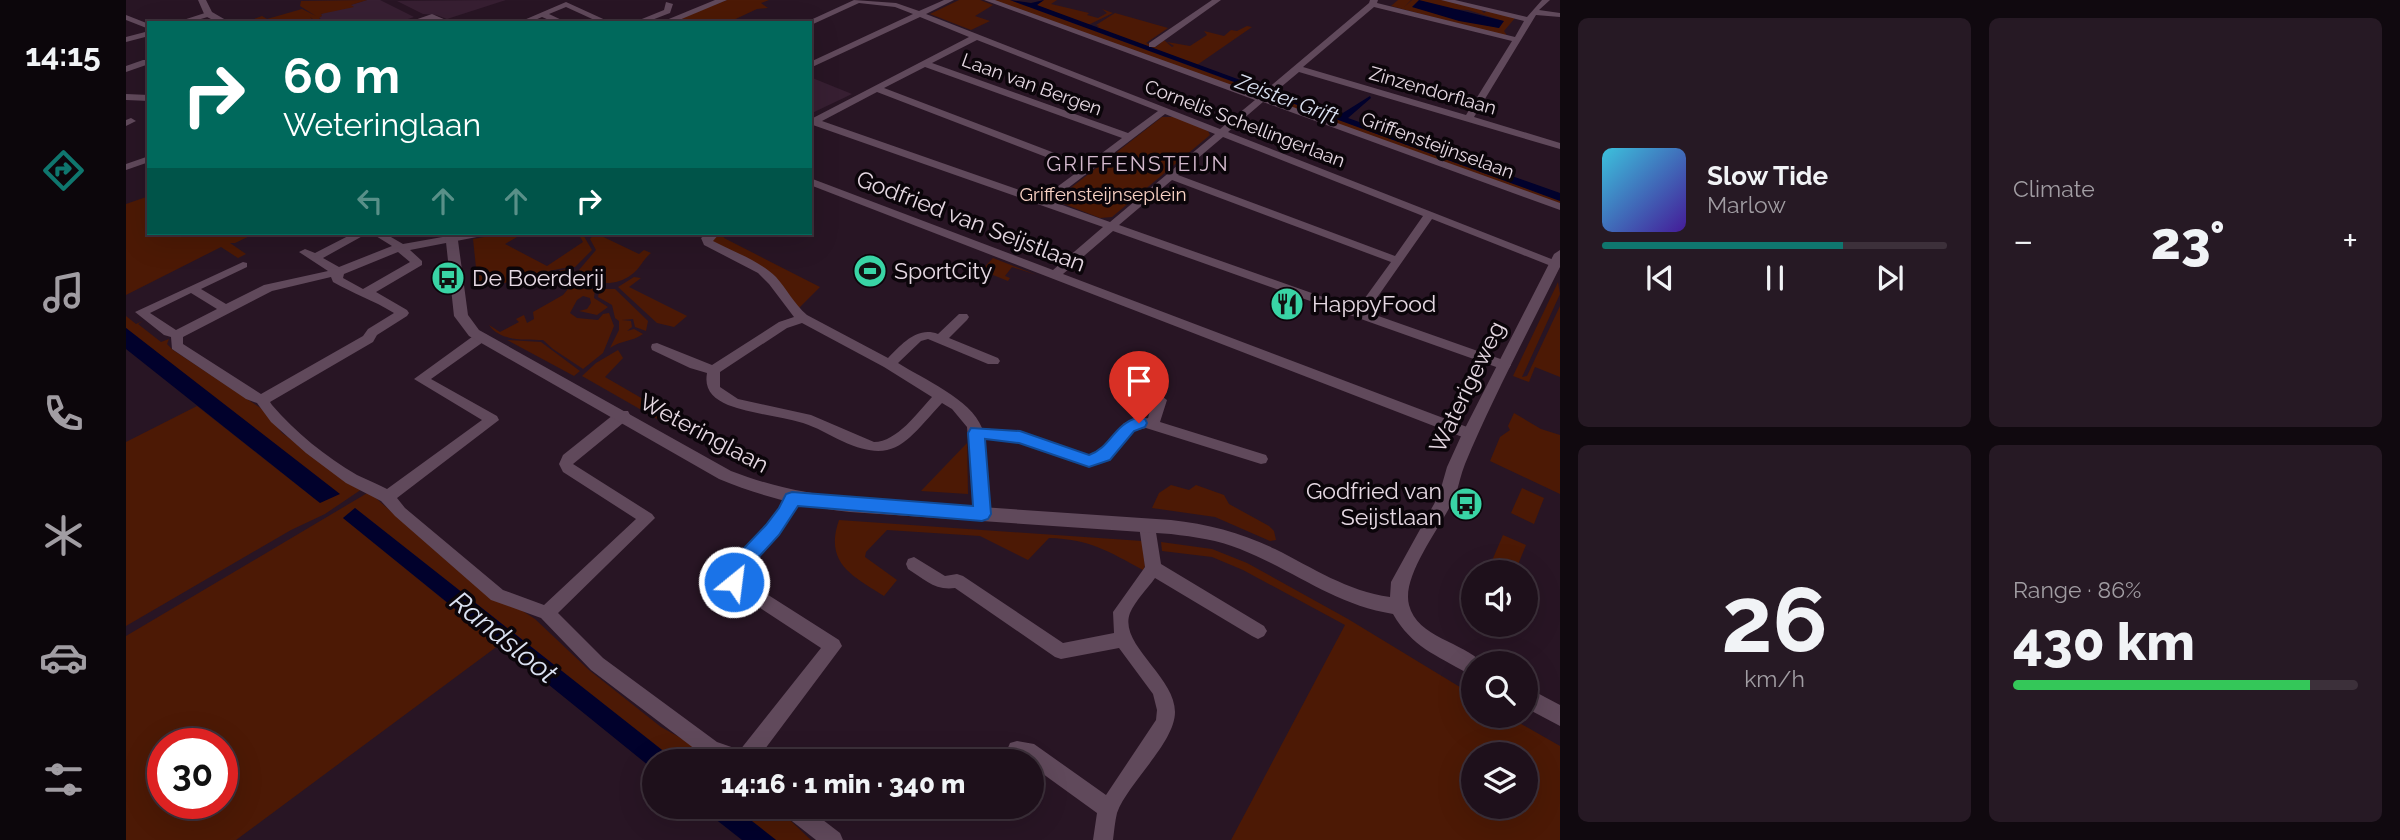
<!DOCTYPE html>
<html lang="en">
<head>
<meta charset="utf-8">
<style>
	:root { --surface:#1e101b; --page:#261924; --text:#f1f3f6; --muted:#a19da3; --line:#3c303a; --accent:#0f766e }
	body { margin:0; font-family:Raleway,sans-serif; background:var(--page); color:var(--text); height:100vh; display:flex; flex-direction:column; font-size:26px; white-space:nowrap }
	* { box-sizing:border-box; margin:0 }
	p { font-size:23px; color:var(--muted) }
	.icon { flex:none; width:38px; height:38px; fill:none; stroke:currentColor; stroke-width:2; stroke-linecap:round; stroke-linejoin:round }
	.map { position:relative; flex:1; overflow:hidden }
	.details { display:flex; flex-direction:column; gap:18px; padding:18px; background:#10090f; width:840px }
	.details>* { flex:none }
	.banner { position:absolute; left:21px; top:21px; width:665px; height:214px; border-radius:0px; box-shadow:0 7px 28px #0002,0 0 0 2px var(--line); background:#00695c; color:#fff; overflow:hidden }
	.buttons { position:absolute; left:1335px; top:560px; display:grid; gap:14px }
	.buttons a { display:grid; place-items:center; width:77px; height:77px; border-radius:50%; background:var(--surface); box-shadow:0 7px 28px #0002,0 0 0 2px var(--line); font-size:35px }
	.speed { position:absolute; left:21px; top:728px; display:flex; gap:14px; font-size:35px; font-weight:700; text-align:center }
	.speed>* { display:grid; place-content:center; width:91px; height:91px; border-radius:50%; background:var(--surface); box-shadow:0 7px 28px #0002,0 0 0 2px var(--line); line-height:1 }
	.speed .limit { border:10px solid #d22; background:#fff; color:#111 }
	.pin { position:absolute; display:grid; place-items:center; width:60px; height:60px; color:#fff; margin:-72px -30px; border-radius:50% 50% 50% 0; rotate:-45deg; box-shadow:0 0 7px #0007 }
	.pin .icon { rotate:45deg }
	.me { position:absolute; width:77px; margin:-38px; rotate:29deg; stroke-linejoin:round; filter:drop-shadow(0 0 5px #0008) }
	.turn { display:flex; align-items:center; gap:24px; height:147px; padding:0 21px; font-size:32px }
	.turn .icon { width:91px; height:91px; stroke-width:2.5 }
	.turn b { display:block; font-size:49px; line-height:60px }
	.lanes { display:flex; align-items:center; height:66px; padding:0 21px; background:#0003; justify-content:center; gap:35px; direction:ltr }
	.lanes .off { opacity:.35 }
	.big { font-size:52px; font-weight:800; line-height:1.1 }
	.details .tile { flex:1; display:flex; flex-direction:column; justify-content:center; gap:10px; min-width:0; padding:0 24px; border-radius:10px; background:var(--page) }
	.details .dial { align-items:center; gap:0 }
	.dial b { font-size:91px; line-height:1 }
	.song { display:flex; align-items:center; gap:21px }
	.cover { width:84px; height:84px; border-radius:10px; background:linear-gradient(135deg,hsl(190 70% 55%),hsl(260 70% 35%)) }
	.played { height:7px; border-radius:4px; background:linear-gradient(90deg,var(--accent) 70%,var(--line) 70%) }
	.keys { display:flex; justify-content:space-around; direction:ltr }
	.heat { display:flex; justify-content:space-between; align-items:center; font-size:38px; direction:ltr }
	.charge { height:10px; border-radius:5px; background:linear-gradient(90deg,#34c759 86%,var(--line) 0) }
	.details .tiles { flex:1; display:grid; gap:18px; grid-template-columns:repeat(2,1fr) }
	.trip { position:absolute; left:516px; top:749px; width:402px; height:70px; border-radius:35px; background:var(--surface); box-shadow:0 7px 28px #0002,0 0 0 2px var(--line); font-weight:800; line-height:70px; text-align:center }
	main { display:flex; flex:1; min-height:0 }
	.dock { display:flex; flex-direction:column; width:126px; justify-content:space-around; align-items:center; background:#0c060b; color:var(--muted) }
	.dock .icon { width:49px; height:49px }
	.dock .current { color:var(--accent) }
	.dock b { font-size:32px; color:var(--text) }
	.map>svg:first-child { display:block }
	.built { fill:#371f32 }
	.green { fill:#4c1905; fill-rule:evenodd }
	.water { fill:#01012c }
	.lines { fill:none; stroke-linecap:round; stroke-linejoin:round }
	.minor { fill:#60495b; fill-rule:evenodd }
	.tertiary { fill:#60495b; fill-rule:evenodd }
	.route { fill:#1a73e8; stroke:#114b97; stroke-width:2 }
	.labels { text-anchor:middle; stroke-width:7; stroke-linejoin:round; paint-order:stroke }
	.far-street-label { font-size:19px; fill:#e6d9e3; stroke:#0b050a }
	.far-park-label { font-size:19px; fill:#f7d0c3; stroke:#0b050a }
	.far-water-label { font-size:21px; font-style:italic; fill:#dae1f1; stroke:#0b050a }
	.far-neighbourhood-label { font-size:21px; letter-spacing:2px; fill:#d4bace; stroke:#0b050a }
	.street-label { font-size:23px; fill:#e6d9e3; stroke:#0b050a }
	.poi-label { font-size:23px; fill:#e6d9e3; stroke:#0b050a; text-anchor:start }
	.near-water-label { font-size:28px; font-style:italic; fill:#dae1f1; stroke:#0b050a }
</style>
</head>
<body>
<main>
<nav class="dock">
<b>14:15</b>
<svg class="icon current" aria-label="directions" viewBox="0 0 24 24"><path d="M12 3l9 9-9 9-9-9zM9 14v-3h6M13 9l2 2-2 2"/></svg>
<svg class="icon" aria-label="music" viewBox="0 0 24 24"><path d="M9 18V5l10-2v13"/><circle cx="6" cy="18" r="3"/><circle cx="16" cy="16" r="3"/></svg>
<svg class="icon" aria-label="phone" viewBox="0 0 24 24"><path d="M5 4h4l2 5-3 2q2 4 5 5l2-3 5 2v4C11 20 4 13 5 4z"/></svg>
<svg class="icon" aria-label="climate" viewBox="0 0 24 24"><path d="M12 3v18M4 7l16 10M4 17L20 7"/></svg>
<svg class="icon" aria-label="car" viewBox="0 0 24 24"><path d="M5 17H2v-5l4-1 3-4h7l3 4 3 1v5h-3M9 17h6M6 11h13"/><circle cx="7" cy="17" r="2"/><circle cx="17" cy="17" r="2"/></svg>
<svg class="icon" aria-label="filters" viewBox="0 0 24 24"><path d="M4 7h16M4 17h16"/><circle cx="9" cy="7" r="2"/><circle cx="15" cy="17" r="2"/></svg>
</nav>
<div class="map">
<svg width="1434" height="840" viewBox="0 0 1434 840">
	<rect width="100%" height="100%" fill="#281524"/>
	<!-- built -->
	<g class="built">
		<polygon points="241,0 254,0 288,17 270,23 200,23 192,17 197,13"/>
		<polygon points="380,0 321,19 310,15 297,14 271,1"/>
		<polygon points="684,77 726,94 684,114"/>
	</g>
	<!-- green -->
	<g class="green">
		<polygon points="241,0 225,5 228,7 195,14 196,16 193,18 200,23 192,23 184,17 189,23 123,21 136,16 141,19 176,9 190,16 174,6 175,1"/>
		<polygon points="601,0 643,0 635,3 642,8 631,9 601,23 541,23"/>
		<polygon points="833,0 854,0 867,5 849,16 864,21 845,30 804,14"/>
		<polygon points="866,0 884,0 1132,91 1127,96"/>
		<polygon points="918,0 931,0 925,4 963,13 961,15 972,18 981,13 976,9 987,13 962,25 910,5"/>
		<path d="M1272 0H1285L1278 7 1286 0H1316L1354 9 1358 13 1361 11 1389 18 1378 31 1382 37 1265 6ZM1287 7 1342 10 1377 21 1373 28Z"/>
		<polygon points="989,13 1042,28 1020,43 1030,47 1038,40 1046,47 1048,46 1041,42 1064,46 1081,35 1078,31 1098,36 1105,30 1111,31 1121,26 1126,27 1071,65 970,28 973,26 970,25"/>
		<polygon points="1147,96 1434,201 1434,206 1142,101"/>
		<polygon points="1036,117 1050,117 1082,131 1084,135 986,217 974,218 933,202 933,197"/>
		<polygon points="23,196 23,233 130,233 109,243 104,243 120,254 112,258 95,247 0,295 0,204"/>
		<path d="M380 233H398L379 244 421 266 457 242 452 233H456L466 250 449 267C415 269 386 285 352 287L347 239Z"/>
		<path d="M469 233 513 254 518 250 525 253C517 259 514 269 505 275 489 287 465 286 453 270L470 250 464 239Z"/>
		<polygon points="591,233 596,233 598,238 694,287 671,310 655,286 584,240"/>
		<polygon points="867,258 911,275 886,267 879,276 884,278 882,281 867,275 859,283 847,279"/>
		<path d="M441 269 447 271 456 279 454 289H469L468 298 482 307 471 315 453 311 461 309 465 303 464 298 457 296 451 300 444 313 451 318 472 320 477 314 483 313 488 326 477 353 457 369 427 349 417 340C398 339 375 342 363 325L374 332 393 322 390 319 398 315 401 323 408 319 407 312 437 295 448 282 446 276C435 270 425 274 415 279L410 276Z"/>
		<polygon points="508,277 515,278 503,287 561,316 548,327 531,323 492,287"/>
		<polygon points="1432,282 1434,294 1396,377 1401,376 1434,306 1434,377 1409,367 1403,382 1387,376"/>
		<path d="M474 289H489L522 321 520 331 509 327 507 319 496 320 505 321 506 327 501 331 508 329 517 334C506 342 495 340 484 348L493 330V321L489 318 486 305 472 297Z"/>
		<polygon points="0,316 10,324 17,321 12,324 35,342 43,339 41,344 47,350 139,411 156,433 236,489 199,514 165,530 0,626 0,442 71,406 194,503 87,397 0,328"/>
		<polygon points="381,340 415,342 454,371 448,376"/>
		<polygon points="492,350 497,358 479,377 548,417 540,424 456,376 470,363"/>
		<polygon points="1388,413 1415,429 1434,435 1434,494 1364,461 1374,437 1384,430 1382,426"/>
		<polygon points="841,443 842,494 795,491"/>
		<polygon points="1045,485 1063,490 1070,485 1098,495 1103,504 1143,526 1148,531 1150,540 1144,541 1089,517 1026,508 1033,493"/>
		<polygon points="1396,488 1418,498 1408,524 1385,513"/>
		<path d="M243 492 327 566 409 619 463 670 535 727 596 761H550L229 508 217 518 373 645 110 840H0V636ZM37 744H96V803H37Z"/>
		<path d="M713 520 1016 541 1019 566 1017 570C982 551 963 539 923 538L902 560 854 536 761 530 740 552 739 557 771 580 758 596C726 576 698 563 713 520Z"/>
		<polygon points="1377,535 1400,545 1389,572 1365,563"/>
		<path d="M1035 542 1086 549 1121 563 1222 619 1347 695 1348 716H1381L1434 746V840H1105L1219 625 1117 570 1086 557 1036 551ZM1348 754H1400V807H1348Z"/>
		<polygon points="608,807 650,807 685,840 650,840"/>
	</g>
	<!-- water -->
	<g class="water">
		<polygon points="884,0 905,3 918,0 911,5 1212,116 1244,96 1245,98 1222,118 1434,193 1434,201"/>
		<polygon points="1293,0 1378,21 1373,28 1333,21 1286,7"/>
		<polygon points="0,328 214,494 194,503 0,349"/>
		<polygon points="229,508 550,761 528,761 528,770 217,518"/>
		<polygon points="574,807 608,807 650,840 616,840"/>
	</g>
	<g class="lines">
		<!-- minor -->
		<g class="minor">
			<path d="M728 0 770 3 793 11 818 0H828L800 14 1094 129 1129 100 858 0H869L1134 95 1243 3 1244 0H1252L1251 3 1389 37 1398 21 1315 0H1329L1401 17 1416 0H1424L1413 10 1434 13V17L1410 15 1348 117 1434 143V149L1173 72 1142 98 1434 203V210L1137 102 1102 132 1433 262V266H1425L1306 219 1241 312 1383 362 1385 365 1383 368H1373L987 231 937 274 1349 430 1351 434 1349 438H1339L684 185V178L927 270 977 227 684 124V117L687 118 843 37 794 17 684 68V62L787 14 769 7 733 3 685 25 678 23ZM1248 7 1386 41 1340 115 1177 67ZM851 40 1032 111 1002 133 806 63ZM799 67 996 138 960 165 758 88ZM751 92 954 170 916 198 696 121ZM1039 114 1089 134 984 222 925 201ZM1097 137 1297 216 1269 256 1052 175ZM1046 180 1265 262 1231 309 993 225Z"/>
			<polygon points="1086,0 1095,0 1029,47 1023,47 1023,43"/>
			<polygon points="440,2 486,23 475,23 440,7 423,14 442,23 430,23 416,17 402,23 391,23"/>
			<polygon points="540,2 547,4 544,13 518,23 506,23 538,10"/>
			<polygon points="82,12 85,12 85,16 61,23 48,23"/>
			<polygon points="306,14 327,23 316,23 306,19 293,23 280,23"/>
			<polygon points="0,15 23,24 23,29 0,20"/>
			<polygon points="23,31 23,36 0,42 0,37"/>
			<polygon points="17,60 23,60 23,64 0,72 0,66"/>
			<polygon points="0,94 23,95 23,101 0,100"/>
			<polygon points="5,118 10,121 0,126 0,120"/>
			<polygon points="23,156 23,162 0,170 0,164"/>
			<path d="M228 233H242L197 258 213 267 266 246 245 233H258L277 244 339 233H362L356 236 284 250 296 261V265L250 292 281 310 283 313 281 316 251 335 247 342 144 402 146 405C169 432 200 457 231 475 241 480 252 484 261 489L356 420 288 379 350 334H360L361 337 360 340 305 379 371 416 373 420 271 498 279 508 377 590 418 605 510 519 437 472 433 464 437 455 492 411H502L504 415 502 419 447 464 526 514 529 518 432 613 477 658 591 742 614 750 695 648 602 587 600 582 603 566 643 523 661 494H671L674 498 654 532 617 573V579L713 640 716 646 630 761H593L578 756 465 670 415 618 365 600 269 516 255 501 220 483 180 453 145 422 131 403 120 399 46 349 45 337 38 335 9 312 117 262 121 263V267L75 289 100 304 138 285 202 271 173 252 179 249 189 253ZM272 252 284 262 237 289 217 278 218 274ZM205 277 207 282C228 294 247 300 268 313L242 329 237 336 135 394 57 344V337L146 291ZM65 293 91 309 50 330 24 313Z"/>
			<polygon points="531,233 544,233 538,236"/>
			<path d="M582 233H594L587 241C608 252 634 261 650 277 661 289 668 304 681 315L762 358C776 344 791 326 812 334L833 314H841L843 317 841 320 823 338 872 358 874 361 872 364H862L802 339 795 341 772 363C797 379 845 399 856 428L894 432 963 455 974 452 998 423 1022 418 1027 400 1034 395 1041 400 1034 422 1140 455 1142 459 1140 463 1135 464 1020 428 1008 431 984 460 963 466 893 442 858 439 864 514 861 518 856 520 851 518 848 514 841 427 826 409 816 403C781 440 770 466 716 441 703 435 690 427 677 423 652 416 627 414 602 405 587 398 578 390 581 373L564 368 526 350 525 347 526 344 531 343 586 365 653 322 668 317 643 284 632 273 578 245 575 238ZM676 323 758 367 806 397C792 412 771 442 748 442L685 415 612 399 594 387V372L661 328Z"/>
			<path d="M1021 520 1027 522 1029 526 1035 564 1138 626 1141 631 1138 636 1132 639 1126 636 1029 578C1022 588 1009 601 1004 613 992 644 1049 676 1049 712 1049 743 1001 784 991 813 989 821 988 832 987 840H967L971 813 906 766V761L884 757 881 750 884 743 891 741 908 744 980 795 1030 720 1031 710 1027 694 993 648 935 659 929 657 829 588C809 591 798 579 782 569L780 564 782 559 788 557 819 576 831 574 837 576 937 643 988 633 987 612 1019 567 1013 526 1015 522Z"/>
			<polygon points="654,807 680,807 714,833 717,840 690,840 657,814"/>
		</g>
		<!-- tertiary -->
		<g class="tertiary">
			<polygon points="72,0 80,0 86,12 105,23 93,23 79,16"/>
			<polygon points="589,0 601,0 546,23 533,23"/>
			<path d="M319 233H331L342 315 353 330 605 471C644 486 682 494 724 498L1045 520C1082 524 1116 533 1149 549 1187 568 1221 591 1264 597L1265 582 1313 495 1321 467 1336 434 1428 254 1434 250V267C1402 332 1367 397 1339 464 1335 474 1333 484 1330 494 1318 524 1275 574 1283 605 1291 638 1338 642 1356 663H1348V676L1341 673C1310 655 1286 647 1267 614 1209 605 1167 570 1114 549 1092 540 1069 537 1045 534L724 512C678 507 636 497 593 479L343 336 328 316Z"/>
			<polygon points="1400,687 1434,705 1434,726 1400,708"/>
		</g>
	</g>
	<!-- route -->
	<path class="route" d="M1013 417 1019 419 1021 423 1019 427 1008 431 984 460 963 467 893 443 859 439 865 514 862 519 856 521 672 506 653 535 618 573 615 588 608 590 602 588 599 582 602 565 640 525 653 508 660 494 666 492 847 506 842 433 845 428 894 431 963 455C986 447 986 425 1013 417Z"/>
	<!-- icons -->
	<defs>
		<symbol id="stadium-disc" viewBox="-11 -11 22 22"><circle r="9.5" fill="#39d4a5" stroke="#0b050a"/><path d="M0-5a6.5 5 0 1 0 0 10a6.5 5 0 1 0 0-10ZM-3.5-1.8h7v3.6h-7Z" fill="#111"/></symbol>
		<symbol id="bus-disc" viewBox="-11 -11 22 22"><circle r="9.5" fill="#39d4a5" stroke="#0b050a"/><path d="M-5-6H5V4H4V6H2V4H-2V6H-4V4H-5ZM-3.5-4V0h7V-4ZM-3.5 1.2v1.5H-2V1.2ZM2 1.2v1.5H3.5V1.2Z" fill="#111"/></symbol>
		<symbol id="restaurant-disc" viewBox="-11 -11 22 22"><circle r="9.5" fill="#39d4a5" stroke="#0b050a"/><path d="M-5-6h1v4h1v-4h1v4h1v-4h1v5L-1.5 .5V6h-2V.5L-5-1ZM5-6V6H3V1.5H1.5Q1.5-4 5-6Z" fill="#111"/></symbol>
	</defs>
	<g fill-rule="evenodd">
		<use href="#stadium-disc" x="725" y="252" width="38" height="38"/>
		<use href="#bus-disc" x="303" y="259" width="38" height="38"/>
		<use href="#restaurant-disc" x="1142" y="285" width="38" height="38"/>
		<use href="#bus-disc" x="1321" y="485" width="38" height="38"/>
	</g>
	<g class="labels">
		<!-- far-street labels -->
		<g class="far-street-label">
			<text transform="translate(906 84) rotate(20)" y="7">Laan van Bergen</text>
			<text transform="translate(1307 90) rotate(16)" y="7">Zinzendorflaan</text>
			<text transform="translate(1119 123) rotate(21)" y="7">Cornelis Schellingerlaan</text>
			<text transform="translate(1312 145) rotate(20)" y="7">Griffensteijnselaan</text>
		</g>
		<!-- far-park labels -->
		<g class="far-park-label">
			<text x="977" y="201">Griffensteijnseplein</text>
		</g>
		<!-- far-water labels -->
		<g class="far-water-label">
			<text transform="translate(1161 99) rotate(20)" y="7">Zeister Grift</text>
		</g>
		<!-- far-neighbourhood labels -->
		<g class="far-neighbourhood-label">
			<text x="1012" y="171">GRIFFENSTEIJN</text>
		</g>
		<!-- street labels -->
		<g class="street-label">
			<text transform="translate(845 221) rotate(21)" y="8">Godfried van Seijstlaan</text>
			<text transform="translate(1341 387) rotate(-64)" y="8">Waterigeweg</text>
			<text transform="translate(578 433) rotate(28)" y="8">Weteringlaan</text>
		</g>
		<!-- poi labels -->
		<g class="poi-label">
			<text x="768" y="279">SportCity</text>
			<text x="346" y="286">De Boerderij</text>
			<text x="1186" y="312">HappyFood</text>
			<text x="1316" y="499" text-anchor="end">Godfried van<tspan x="1316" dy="26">Seijstlaan</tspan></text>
		</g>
		<!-- near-water labels -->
		<g class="near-water-label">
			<text transform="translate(378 637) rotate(39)" y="10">Randsloot</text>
		</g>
	</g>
</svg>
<div class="buttons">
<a><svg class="icon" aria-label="sound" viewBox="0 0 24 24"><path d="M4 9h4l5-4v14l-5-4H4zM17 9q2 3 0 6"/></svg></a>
<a><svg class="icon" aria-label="search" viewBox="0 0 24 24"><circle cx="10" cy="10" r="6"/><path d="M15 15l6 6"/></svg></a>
<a><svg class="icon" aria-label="layers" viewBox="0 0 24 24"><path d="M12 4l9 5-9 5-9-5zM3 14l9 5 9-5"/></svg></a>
</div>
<div class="speed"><div class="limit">30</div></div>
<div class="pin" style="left:1013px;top:423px;background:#d93025"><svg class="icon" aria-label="arrive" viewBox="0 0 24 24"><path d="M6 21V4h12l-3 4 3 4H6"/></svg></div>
<svg class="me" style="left:608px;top:582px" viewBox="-20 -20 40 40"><circle r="17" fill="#1a73e8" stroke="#fff" stroke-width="3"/><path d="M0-11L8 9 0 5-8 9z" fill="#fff"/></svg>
<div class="trip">14:16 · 1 min · 340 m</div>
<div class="banner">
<div class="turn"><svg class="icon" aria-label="right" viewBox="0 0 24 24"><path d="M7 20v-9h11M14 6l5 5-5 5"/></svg><div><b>60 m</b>Weteringlaan</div></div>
<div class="lanes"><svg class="icon off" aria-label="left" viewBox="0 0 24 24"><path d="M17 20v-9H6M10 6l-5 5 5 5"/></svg><svg class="icon off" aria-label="ahead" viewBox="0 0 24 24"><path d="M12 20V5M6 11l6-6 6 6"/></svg><svg class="icon off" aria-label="ahead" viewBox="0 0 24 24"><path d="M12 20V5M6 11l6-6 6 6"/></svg><svg class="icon" aria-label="right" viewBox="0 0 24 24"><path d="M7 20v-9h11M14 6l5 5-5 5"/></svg></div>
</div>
</div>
<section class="details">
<div class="tiles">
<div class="tile">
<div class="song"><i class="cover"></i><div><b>Slow Tide</b><p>Marlow</p></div></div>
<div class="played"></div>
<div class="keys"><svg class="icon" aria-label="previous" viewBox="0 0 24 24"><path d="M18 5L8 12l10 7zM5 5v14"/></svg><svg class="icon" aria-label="pause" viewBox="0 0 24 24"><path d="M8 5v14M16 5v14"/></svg><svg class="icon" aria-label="next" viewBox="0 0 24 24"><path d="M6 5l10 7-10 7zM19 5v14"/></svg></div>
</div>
<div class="tile"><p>Climate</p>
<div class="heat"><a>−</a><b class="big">23°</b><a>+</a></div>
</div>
<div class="tile dial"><b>26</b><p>km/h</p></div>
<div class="tile"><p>Range · 86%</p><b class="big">430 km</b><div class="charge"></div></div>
</div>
</section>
</main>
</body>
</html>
